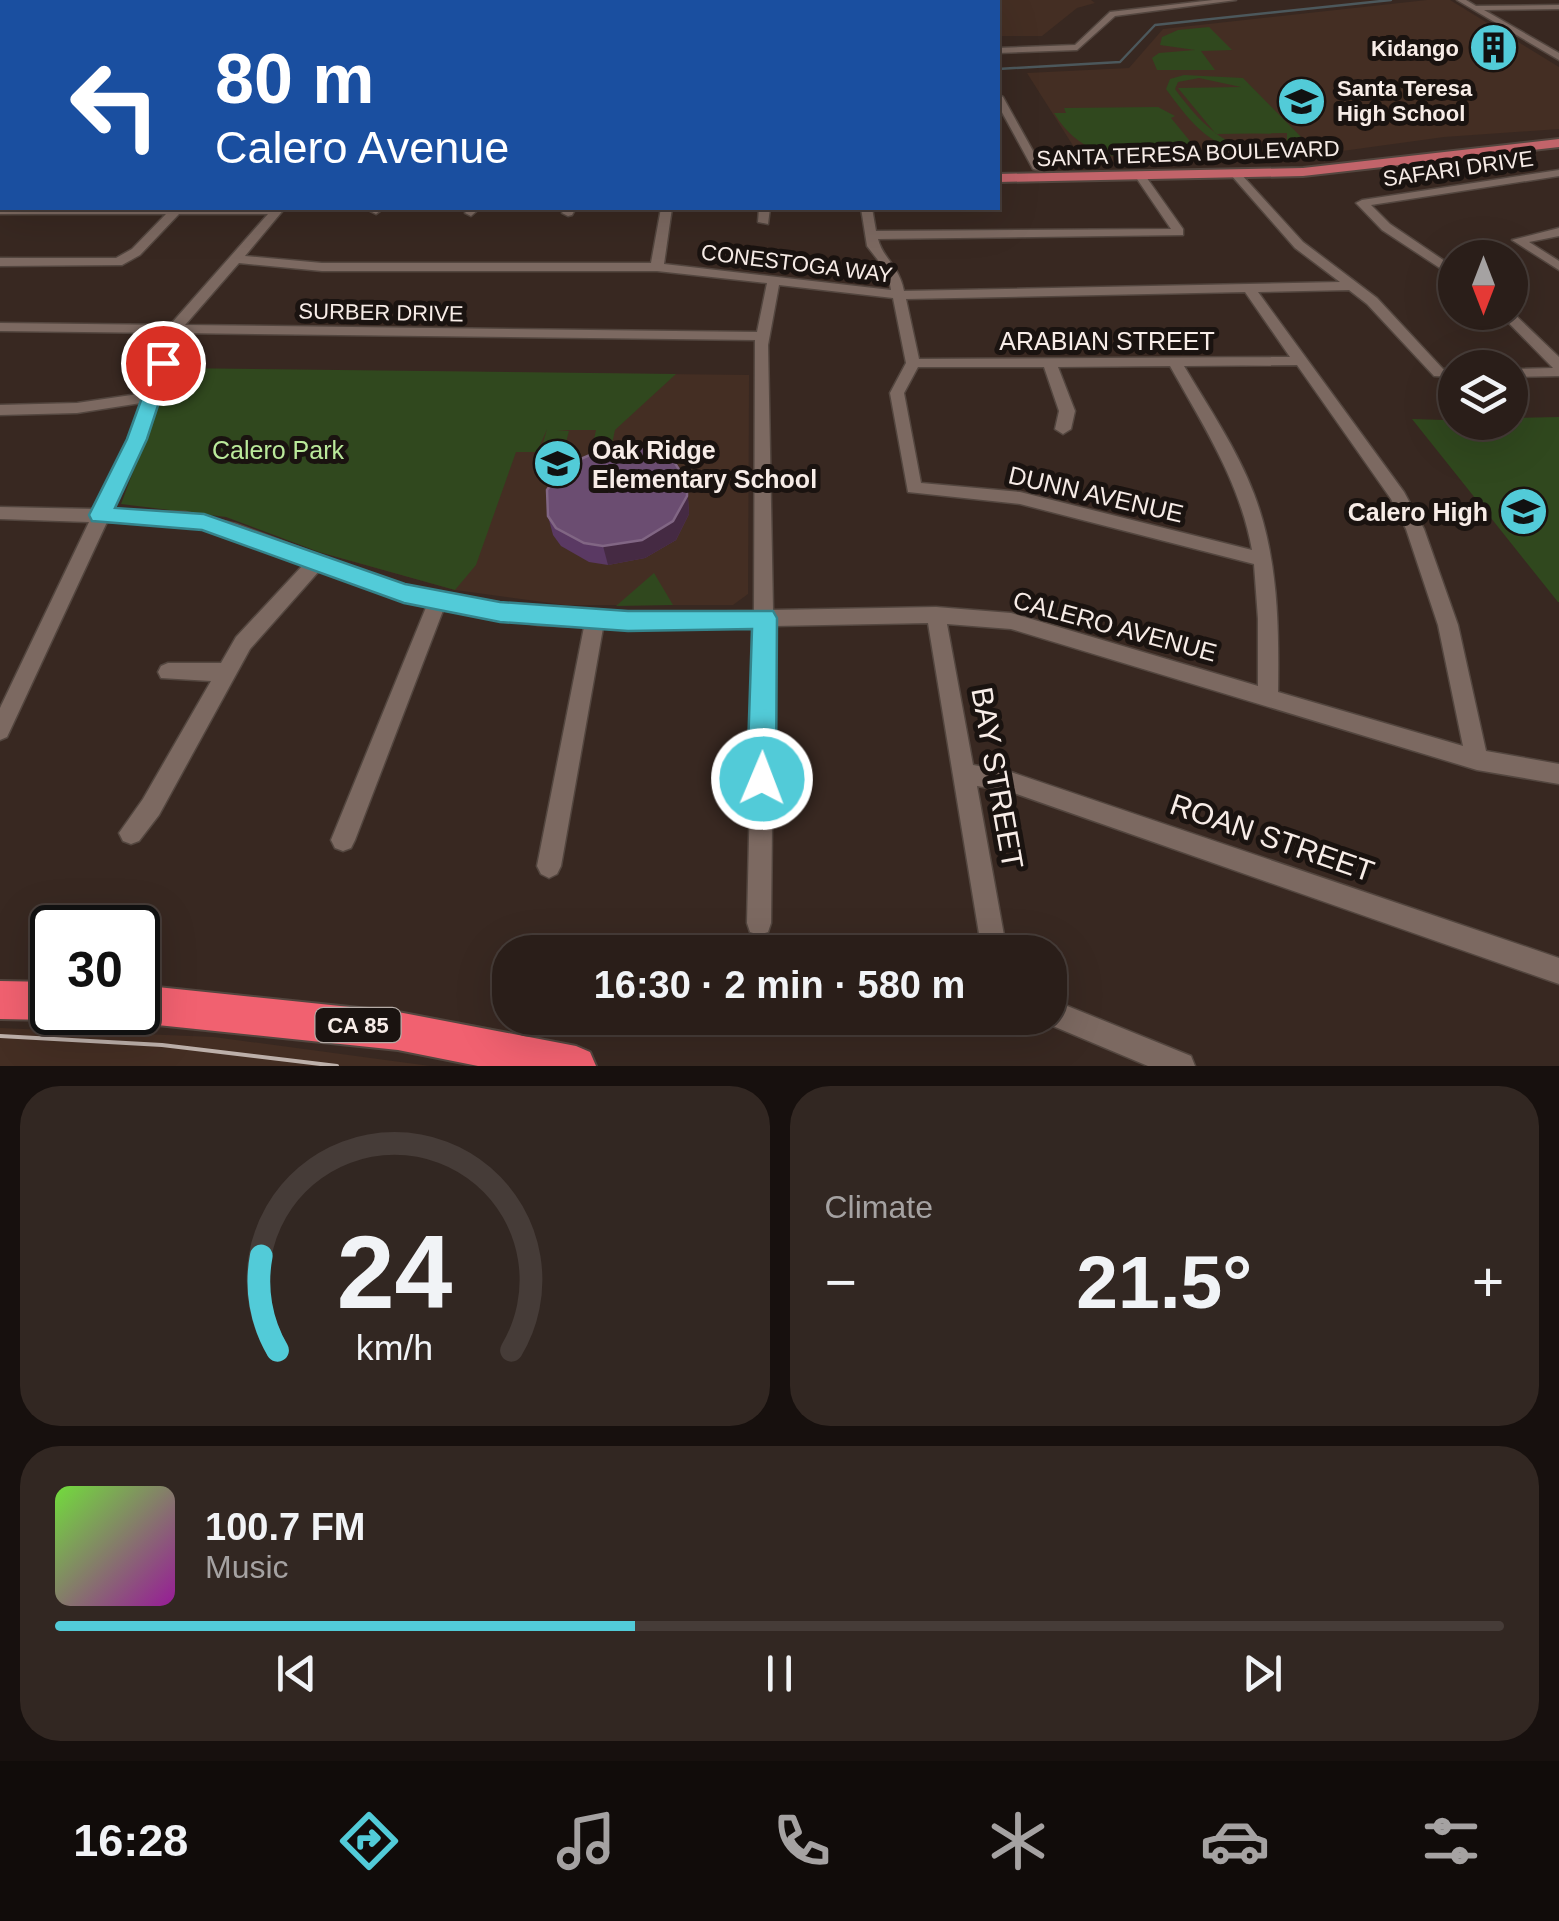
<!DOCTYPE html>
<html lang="en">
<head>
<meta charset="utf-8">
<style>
	:root { --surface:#2a1e19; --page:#322722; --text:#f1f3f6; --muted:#a5a2a2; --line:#463c38; --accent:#52cbd8 }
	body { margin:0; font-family:Arial,sans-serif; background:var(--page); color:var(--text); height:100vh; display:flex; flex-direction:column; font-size:38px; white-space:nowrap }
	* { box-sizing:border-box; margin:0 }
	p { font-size:32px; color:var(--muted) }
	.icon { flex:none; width:55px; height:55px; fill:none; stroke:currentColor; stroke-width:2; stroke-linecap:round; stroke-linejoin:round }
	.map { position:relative; height:1066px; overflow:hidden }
	.side { display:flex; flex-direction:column; gap:20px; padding:20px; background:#17100e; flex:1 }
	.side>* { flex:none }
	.banner { position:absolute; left:0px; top:0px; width:1000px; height:210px; box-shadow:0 10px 40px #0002,0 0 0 2px var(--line); background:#1a4fa0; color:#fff; overflow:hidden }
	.needle { width:65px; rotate:180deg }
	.controls { position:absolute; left:1438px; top:240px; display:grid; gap:20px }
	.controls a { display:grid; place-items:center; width:90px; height:90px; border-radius:50%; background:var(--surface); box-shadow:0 10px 40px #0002,0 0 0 2px var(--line); font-size:50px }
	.speed { position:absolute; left:30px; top:905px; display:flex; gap:20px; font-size:50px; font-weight:700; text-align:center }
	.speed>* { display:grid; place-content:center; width:130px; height:130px; border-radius:50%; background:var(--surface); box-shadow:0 10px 40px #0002,0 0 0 2px var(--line); line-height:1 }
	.speed .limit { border:5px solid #111; border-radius:15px; background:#fff; color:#111 }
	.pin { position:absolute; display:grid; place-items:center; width:85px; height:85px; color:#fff; margin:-42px; border:5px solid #fff; border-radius:50%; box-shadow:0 2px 10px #0007 }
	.me { position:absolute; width:110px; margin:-55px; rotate:1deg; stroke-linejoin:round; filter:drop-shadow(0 0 8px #0008) }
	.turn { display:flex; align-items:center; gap:35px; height:210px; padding:0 50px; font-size:45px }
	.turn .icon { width:130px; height:130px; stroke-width:2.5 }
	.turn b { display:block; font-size:70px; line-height:85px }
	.big { font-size:75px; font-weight:700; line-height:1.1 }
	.side .tile { flex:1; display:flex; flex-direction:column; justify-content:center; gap:15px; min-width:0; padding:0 35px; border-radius:40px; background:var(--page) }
	.side .dial { align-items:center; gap:0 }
	.dial svg { height:260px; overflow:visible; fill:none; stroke:var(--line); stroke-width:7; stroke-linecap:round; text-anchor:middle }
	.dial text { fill:var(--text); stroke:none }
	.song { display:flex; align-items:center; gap:30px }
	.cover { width:120px; height:120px; border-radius:15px; background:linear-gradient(135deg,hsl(100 70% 55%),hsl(300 70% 35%)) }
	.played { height:10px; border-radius:5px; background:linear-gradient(90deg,var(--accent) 40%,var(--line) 40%) }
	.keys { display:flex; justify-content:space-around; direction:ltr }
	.heat { display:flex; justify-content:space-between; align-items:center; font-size:55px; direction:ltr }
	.side .tiles { flex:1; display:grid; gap:20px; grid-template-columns:1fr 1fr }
	.tile:last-child { grid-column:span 2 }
	.trip { position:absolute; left:492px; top:935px; width:575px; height:100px; border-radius:40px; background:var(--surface); box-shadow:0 10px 40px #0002,0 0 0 2px var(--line); font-weight:700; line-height:100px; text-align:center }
	.tabs { display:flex; height:160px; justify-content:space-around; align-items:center; background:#110c0a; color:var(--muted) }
	.tabs .icon { width:70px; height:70px }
	.tabs .active { color:var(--accent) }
	.tabs b { font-size:45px; color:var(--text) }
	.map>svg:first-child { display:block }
	.built { fill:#442e23 }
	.green { fill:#30481e; fill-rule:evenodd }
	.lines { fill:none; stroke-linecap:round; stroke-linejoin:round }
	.stream { stroke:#4c585c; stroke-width:2.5 }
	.minor-casing { stroke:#53463f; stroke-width:3 }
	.major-casing { stroke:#53463f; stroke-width:4 }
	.highway-casing { stroke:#53463f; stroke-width:4 }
	.minor { fill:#7c6961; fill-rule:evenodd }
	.major { fill:#c2646a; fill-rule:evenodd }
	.highway { fill:#f16170; fill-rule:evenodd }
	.tram { stroke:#bdb0aa; stroke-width:4 }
	.wall { fill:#5a3963 }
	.shaded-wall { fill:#452a43 }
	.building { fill:#6b4d71; stroke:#816684; stroke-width:2.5 }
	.route { fill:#52cbd8; stroke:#35848c; stroke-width:2.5 }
	.labels { text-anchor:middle; stroke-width:10; stroke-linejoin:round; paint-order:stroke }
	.far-poi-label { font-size:22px; font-weight:bold; fill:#f7ece7; stroke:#1a1310; text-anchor:end }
	.far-street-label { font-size:22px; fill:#f7ece7; stroke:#1a1310 }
	.shield { fill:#1a1310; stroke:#b5aba6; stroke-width:2.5 }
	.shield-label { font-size:22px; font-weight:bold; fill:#f7ece7 }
	.street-label { font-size:25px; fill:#f7ece7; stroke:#1a1310 }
	.park-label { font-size:25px; fill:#bbea9b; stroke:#1a1310 }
	.poi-label { font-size:25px; font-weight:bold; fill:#f7ece7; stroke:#1a1310; text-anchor:start }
	.near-street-label { font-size:30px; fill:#f7ece7; stroke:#1a1310 }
</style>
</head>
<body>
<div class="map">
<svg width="1559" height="1066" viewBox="0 0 1559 1066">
	<rect width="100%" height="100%" fill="#382821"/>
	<!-- built -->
	<g class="built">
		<polygon points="905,0 1091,0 1095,3 1077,8 1042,36 998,36 998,2"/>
		<polygon points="1427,0 1450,0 1559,67 1559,129 1444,137 1306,156 1084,163 1027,73 1129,68 1163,29"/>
		<polygon points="412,371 749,375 748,594 733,605 565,605 455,590 319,552"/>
		<polygon points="0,1028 214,1037 430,1066 0,1066"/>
	</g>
	<!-- green -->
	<g class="green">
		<polygon points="1209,27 1232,50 1201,51 1215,70 1157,70 1152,58 1159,53 1195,50 1160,45 1162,37 1178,30"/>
		<path d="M1184 75 1243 78 1310 146C1233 147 1220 165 1166 89L1170 79ZM1199 78 1241 87 1178 88 1216 134 1287 133V140C1241 170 1199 122 1175 89L1178 82Z"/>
		<path d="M1158 107 1175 116 1171 118 1203 157C1145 160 1088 169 1054 113H1066L1064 108Z"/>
		<polygon points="172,368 676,374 615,430 609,458 590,458 596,430 557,430 569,431 562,457 539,457 547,429 537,452 516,452 476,565 455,590 319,552 226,517 121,504"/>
		<polygon points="1559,417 1559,602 1558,602 1412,419 1510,422 1510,418"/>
		<polygon points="654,573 673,605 616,606"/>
	</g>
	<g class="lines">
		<!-- stream -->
		<polyline class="stream" points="998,69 1120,62 1155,25 1391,0"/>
		<defs>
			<g id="minor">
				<polygon points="723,0 766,0 767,1 735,2"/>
				<polygon points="828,0 836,0 837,2 830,2"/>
				<polygon points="896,0 904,0 905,2 898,2"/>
				<polygon points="1213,0 1236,0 1115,16 1077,50 998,53 998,48 1075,45 1110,12"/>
				<polygon points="1457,0 1466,0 1476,6 1559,5 1559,9 1484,10 1559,53 1559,60"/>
				<rect x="0" y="72" width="2" height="6"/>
				<polygon points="998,94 1003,97 1043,169 1042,171 1033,169 998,105"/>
				<polygon points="1559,170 1559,176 1371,205 1390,224 1455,268 1455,278 1382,230 1356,203 1362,200"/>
				<path d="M1140 173 1144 174 1183 229V235L878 239C883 259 899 265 904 291L1340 282 1295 248 1231 175 1240 173 1303 242 1377 298 1443 369H1455V377L1434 376 1367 304 1349 290 1258 292 1404 492 1424 529 1458 625 1486 751 1559 764V784L1477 770 1011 629 947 624 973 765 1008 771 1559 958V984L1008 791 977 786 1007 952H982L928 623 774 626 771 923 768 932 759 935 750 932 747 923 754 626 603 628 561 866 557 874 549 878 541 874 537 866 584 627 538 625 444 608 355 840 351 848 343 851 335 848 331 840 427 605 397 599 320 570 250 649 159 815 139 841 131 844 123 841 119 833 143 799 211 681 161 678 158 672 161 666 168 663H221L236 637 304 564 227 535 185 524 107 522 7 737 0 740V708L89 522 0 519V507L95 509 129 439 141 403 77 413 0 415V405L77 403 145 393 166 333 0 331V323L170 325 268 214H179L140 255 122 265 0 266V258H116L132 249 166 214H0V208H285L245 256 322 263H651L661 208H672L664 264 891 290 888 273 867 246 861 208H872L876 231 1171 229 1135 176ZM239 263 322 271H657L767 283 757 332 185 325ZM779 285 893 298 906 363 890 393 908 492 1020 504 1254 564 1258 619V686L1011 613 936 607 773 610 768 345ZM1245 292 1290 357 919 359 906 299ZM179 333 755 340 754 611 628 613 538 609 405 587 236 524 185 512 112 510 145 439ZM1297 365 1391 499 1406 529 1438 625 1463 746 1278 692C1279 625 1278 557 1254 494 1237 449 1209 408 1184 366ZM1170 366C1203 425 1240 482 1252 550L1020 492 921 483 904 393 918 367H1044L1059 411 1055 429 1063 434 1071 429 1075 411 1058 367Z"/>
				<rect x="0" y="193" width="2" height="8"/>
				<polygon points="373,208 384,208 376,214 370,211"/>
				<polygon points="469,208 480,208 471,216 465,213"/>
				<polygon points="565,208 576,208 572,215 568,216 562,213"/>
				<polygon points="759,208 770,208 768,224 758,222"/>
				<polygon points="1559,228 1559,236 1529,242 1559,261 1559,270 1512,240"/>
				<polygon points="1510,310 1559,357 1559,376 1510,377 1510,369 1553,368 1498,312"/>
				<polygon points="1050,999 1191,1056 1195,1066 1148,1066 1041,1021 1039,1018 1050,1018"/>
			</g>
			<g id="major">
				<rect x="0" y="132" width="2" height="8"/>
				<polygon points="1559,139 1559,147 1303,176 998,182 998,174 1303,168"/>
			</g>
			<g id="highway">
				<polygon points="0,981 52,982 52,1012 65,1014 52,1020 0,1019"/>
				<polygon points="138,985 398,1012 576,1046 590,1052 596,1066 478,1066 398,1050 138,1023 123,1012 138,1012"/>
			</g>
		</defs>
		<!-- minor casing -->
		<use href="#minor" class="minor-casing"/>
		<!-- major casing -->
		<use href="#major" class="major-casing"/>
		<!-- highway casing -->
		<use href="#highway" class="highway-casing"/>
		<!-- minor -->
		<use href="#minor" class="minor"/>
		<!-- major -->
		<use href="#major" class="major"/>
		<!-- highway -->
		<use href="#highway" class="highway"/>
		<!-- tram -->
		<polyline class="tram" points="0,1036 162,1045 337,1066"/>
	</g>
	<!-- wall -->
	<polygon class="wall" points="687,482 689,514 676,540 645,558 608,565 589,562 561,546 553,535 548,516"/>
	<!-- shaded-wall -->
	<polygon class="shaded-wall" points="687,482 689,514 676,540 645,558 608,565 603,546"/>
	<!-- building -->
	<polygon class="building" points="611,446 646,448 673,460 687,482 687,496 673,521 642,540 603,546 584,543 556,528 548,516 547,490 564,466"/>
	<!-- route -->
	<polygon class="route" points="156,359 172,363 147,439 115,508 204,514 405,584 500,602 628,611 773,611 777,618 776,779 772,788 762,792 752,788 747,779 752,629 628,631 500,622 404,603 202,530 92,521 89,515 127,439"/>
	<!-- icons -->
	<defs>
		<symbol id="building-disc" viewBox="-11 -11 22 22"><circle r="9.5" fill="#52cbd8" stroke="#1a1310"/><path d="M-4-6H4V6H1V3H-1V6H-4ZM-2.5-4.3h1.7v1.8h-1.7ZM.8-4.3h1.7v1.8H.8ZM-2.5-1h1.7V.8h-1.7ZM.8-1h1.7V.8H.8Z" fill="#111"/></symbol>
		<symbol id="school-disc" viewBox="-11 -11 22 22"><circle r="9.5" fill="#52cbd8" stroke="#1a1310"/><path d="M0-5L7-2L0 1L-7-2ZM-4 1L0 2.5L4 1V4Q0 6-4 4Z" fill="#111"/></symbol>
	</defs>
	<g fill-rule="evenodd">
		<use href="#building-disc" x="1466" y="20" width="55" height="55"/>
		<use href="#school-disc" x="1274" y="74" width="55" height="55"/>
		<use href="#school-disc" x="530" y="436" width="55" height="55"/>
		<use href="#school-disc" x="1496" y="484" width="55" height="55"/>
	</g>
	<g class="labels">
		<!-- far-poi labels -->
		<g class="far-poi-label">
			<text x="1459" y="56">Kidango</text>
			<text x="1337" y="96" text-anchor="start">Santa Teresa<tspan x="1337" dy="25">High School</tspan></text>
		</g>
		<!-- far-street labels -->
		<g class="far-street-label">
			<text transform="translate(1188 153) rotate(-2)" y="8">SANTA TERESA BOULEVARD</text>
			<text transform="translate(1458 168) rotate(-8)" y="8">SAFARI DRIVE</text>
			<text transform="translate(797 263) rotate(7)" y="8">CONESTOGA WAY</text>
			<text transform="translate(381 312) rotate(1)" y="8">SURBER DRIVE</text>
		</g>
		<!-- shield labels -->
		<rect class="shield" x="315.5" y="1008" width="85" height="34" rx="8"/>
		<g class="shield-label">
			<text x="358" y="1033">CA 85</text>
		</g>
		<!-- street labels -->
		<g class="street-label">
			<text x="1107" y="350">ARABIAN STREET</text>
			<text transform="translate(1096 494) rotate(13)" y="9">DUNN AVENUE</text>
			<text transform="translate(1115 626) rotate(15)" y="9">CALERO AVENUE</text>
		</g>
		<!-- park labels -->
		<g class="park-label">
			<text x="278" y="459">Calero Park</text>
		</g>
		<!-- poi labels -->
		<g class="poi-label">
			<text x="592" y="459">Oak Ridge<tspan x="592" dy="29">Elementary School</tspan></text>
			<text x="1488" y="521" text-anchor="end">Calero High</text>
		</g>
		<!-- near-street labels -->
		<g class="near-street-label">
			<text transform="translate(997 778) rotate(80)" y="10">BAY STREET</text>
			<text transform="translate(1272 838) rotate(19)" y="10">ROAN STREET</text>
		</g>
	</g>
</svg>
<div class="controls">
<a><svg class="needle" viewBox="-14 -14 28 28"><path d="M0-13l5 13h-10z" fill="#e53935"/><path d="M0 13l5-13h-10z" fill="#a5a2a2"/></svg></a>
<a><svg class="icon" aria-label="layers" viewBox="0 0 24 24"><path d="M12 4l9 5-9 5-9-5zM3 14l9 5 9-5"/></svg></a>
</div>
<div class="speed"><div class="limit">30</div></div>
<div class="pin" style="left:163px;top:363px;background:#d93025"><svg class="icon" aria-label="arrive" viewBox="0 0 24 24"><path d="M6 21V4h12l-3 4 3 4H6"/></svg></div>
<svg class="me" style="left:762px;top:779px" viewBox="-20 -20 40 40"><circle r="17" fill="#52cbd8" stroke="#fff" stroke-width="3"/><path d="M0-11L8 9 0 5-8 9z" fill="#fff"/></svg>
<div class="trip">16:30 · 2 min · 580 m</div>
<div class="banner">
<div class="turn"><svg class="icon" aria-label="left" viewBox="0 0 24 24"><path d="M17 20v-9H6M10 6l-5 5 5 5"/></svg><div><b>80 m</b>Calero Avenue</div></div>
</div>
</div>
<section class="side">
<div class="tiles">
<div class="tile dial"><svg viewBox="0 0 100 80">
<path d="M14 69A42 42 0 1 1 86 69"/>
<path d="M14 69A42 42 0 0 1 9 40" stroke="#52cbd8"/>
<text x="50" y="56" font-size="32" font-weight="700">24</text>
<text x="50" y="72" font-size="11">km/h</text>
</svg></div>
<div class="tile"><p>Climate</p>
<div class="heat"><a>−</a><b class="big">21.5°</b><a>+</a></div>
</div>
<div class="tile">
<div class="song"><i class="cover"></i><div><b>100.7 FM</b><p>Music</p></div></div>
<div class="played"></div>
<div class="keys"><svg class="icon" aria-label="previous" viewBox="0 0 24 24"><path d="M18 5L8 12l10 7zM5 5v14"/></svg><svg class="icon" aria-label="pause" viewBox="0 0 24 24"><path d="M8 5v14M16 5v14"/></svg><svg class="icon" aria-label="next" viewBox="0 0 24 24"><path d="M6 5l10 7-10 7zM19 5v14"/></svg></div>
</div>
</div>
</section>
<nav class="tabs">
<b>16:28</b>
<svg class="icon active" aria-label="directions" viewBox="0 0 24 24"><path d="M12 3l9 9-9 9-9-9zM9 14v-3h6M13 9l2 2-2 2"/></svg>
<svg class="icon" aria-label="music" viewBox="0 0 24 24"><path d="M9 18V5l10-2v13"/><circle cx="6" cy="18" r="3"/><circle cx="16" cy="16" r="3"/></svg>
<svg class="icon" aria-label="phone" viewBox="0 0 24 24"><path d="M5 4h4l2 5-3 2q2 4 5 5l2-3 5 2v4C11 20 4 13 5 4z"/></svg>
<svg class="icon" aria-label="climate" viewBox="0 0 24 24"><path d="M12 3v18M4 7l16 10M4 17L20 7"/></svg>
<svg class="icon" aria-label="car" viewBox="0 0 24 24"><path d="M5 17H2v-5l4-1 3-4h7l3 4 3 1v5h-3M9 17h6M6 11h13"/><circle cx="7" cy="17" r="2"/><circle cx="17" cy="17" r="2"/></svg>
<svg class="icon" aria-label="filters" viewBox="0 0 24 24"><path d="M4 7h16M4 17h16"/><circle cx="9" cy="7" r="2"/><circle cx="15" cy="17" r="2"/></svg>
</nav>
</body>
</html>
